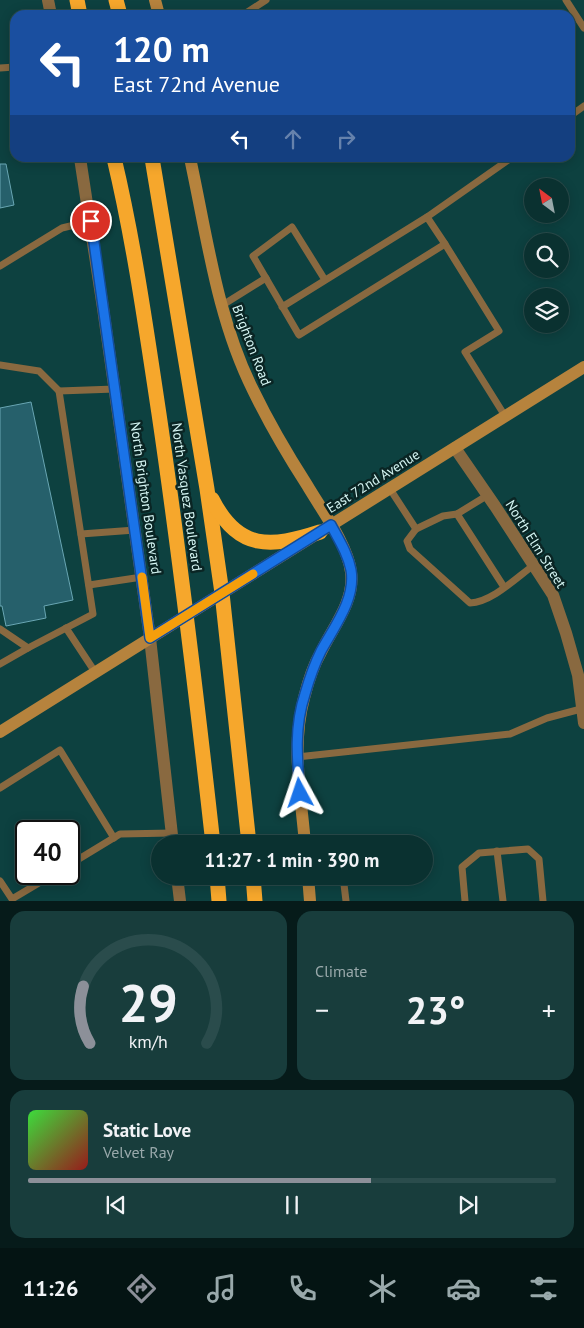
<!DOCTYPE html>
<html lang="en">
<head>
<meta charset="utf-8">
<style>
	:root { --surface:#0a3130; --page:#183d3c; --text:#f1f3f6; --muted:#99a9ab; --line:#2a4c4c; --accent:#8c9099 }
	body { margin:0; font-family:"PT Sans",sans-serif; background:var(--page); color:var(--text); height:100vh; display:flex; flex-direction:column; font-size:19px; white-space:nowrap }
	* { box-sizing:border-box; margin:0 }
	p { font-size:16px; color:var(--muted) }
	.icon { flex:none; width:28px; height:28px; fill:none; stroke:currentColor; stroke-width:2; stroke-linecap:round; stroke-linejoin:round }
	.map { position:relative; height:901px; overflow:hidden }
	.details { display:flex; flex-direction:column; gap:10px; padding:10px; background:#061b1a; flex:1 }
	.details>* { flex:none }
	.top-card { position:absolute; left:10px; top:10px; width:565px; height:152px; border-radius:15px; box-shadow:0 2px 12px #0003,0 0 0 1px var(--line); background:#1a4fa0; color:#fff; overflow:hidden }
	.needle { width:32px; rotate:328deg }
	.tools { position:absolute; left:524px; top:178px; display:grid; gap:10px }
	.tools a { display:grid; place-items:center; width:45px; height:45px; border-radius:50%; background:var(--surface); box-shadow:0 2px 12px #0003,0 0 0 1px var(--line); font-size:25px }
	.speed { position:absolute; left:15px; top:820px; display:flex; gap:10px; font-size:25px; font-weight:700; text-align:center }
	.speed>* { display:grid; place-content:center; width:65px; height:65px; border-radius:50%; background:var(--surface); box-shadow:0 2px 12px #0003,0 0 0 1px var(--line); line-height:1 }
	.speed .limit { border:2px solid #111; border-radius:8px; background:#fff; color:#111 }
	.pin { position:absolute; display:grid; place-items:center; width:42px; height:42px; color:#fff; margin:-21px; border:2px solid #fff; border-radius:50%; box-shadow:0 1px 5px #0007 }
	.me { position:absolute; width:55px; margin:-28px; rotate:355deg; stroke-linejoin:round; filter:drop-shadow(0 0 4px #0008) }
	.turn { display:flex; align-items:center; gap:18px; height:105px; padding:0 20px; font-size:22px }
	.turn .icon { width:65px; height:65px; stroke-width:2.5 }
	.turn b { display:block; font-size:35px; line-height:42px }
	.lanes { display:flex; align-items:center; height:48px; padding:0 20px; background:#0003; justify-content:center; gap:25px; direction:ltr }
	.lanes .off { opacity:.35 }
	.big { font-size:38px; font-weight:600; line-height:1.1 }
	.details .widget { flex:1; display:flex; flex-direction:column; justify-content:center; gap:8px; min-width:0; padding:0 18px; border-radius:15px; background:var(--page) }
	.details .dial { align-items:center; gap:0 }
	.dial svg { height:130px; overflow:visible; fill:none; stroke:var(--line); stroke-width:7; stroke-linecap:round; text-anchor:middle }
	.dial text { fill:var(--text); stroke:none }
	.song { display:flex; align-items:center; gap:15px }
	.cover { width:60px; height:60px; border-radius:8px; background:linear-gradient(135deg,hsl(120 70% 55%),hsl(0 70% 35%)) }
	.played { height:5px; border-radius:2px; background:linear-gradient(90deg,var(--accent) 65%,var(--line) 65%) }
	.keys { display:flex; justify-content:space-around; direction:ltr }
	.heat { display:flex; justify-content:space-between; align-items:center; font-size:28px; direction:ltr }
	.details .tiles { flex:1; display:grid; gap:10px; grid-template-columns:1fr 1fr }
	.widget:last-child { grid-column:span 2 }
	.trip { position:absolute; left:151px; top:835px; width:282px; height:50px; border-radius:25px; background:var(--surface); box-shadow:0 2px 12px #0003,0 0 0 1px var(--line); font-weight:600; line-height:50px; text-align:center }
	.tab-bar { display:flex; height:80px; justify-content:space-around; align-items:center; background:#041413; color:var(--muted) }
	.tab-bar .icon { width:35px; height:35px }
	.tab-bar .selected { color:var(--accent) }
	.tab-bar b { font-size:22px; color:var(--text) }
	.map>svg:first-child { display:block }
	.building { fill:#26606b; stroke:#69a6b3 }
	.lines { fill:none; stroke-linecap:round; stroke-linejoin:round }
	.lane { stroke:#896940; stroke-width:7 }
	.street { stroke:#896940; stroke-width:12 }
	.secondary { stroke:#b6833d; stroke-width:12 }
	.highway { stroke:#f6a72c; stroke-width:15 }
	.route-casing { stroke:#114b97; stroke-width:12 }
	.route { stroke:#1a73e8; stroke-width:9 }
	.slow { stroke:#f59e0b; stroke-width:9 }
	.labels { text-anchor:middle; stroke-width:5; stroke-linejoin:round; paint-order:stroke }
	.street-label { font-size:14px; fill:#d6f6f4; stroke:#0a2524 }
</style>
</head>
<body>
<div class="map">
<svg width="584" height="901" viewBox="0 0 584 901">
	<rect width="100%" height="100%" fill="#0d4140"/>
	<!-- building -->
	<g class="building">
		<polygon points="0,164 6,164 14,205 0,208"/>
		<polygon points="31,402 73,600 44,606 46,618 6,626 2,606 0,606 0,408"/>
	</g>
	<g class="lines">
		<!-- lane -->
		<g class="lane">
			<polyline points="566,0 584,28"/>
			<polyline points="243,15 266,0"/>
			<polyline points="0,68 15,67"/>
			<polyline points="570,116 584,106"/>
			<polyline points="427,217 511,158"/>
			<polyline points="445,244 499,331 465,352 505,416"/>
			<polyline points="0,266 62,228 91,221"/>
			<polyline points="221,306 266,278"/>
			<polyline points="282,307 427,217 445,244 299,335 253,256 292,227 325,280"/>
			<polyline points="0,365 39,371 59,391 115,389"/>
			<polyline points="390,489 416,529 443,516 457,514 488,495"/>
			<polyline points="457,514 504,587"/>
			<path d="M416 529 407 541 410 549 470 603C492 602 516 578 534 565"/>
			<polyline points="81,534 135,530"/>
			<polyline points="89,585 142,577"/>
			<polyline points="66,628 95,672"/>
			<polyline points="0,629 28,648 0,664"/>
			<polyline points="28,648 93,614 59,391"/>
			<polyline points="297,757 510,734 547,718 581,709"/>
			<polyline points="0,788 60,750 114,838"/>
			<polyline points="497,851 503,901"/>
			<polyline points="69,865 120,834 172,833"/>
			<polyline points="343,876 346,901"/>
			<polyline points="0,881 12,899 54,874"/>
			<polyline points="465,901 462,867 479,853 528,849 539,859 543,901"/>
		</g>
		<!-- street -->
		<g class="street">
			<polyline points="48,0 51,15"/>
			<polyline points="80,158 103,308 150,638 173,844"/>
			<polyline points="455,448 495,506 553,595 566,633 578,675 584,723"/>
			<polyline points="177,876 180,901"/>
		</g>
		<!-- secondary -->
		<g class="secondary">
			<polyline points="155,0 159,15"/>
			<path d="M190 158C207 236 217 318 253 390 269 423 287 454 307 485 321 509 348 545 351 572 355 601 333 627 321 652 313 666 308 682 304 698 291 746 301 795 305 844"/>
			<polyline points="0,732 584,367"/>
			<polyline points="308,876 310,901"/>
		</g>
		<!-- highway -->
		<g class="highway">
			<polyline points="77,0 80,15"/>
			<polyline points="116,0 120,15"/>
			<path d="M114 158C134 242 146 328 159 414 180 557 197 700 213 844"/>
			<polyline points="152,158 207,489 222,593 249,844"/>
			<path d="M212 499C238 551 271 548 320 532"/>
			<polyline points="217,876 219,901"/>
			<polyline points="253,876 255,901"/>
		</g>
	</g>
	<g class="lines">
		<defs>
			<path id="route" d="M91 221 150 638 331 525C339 540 348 554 351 570 356 599 334 627 321 651 314 665 309 680 305 694 294 727 297 759 300 793"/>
		</defs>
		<!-- route casing -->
		<use href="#route" class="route-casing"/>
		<!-- route -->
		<use href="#route" class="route"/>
		<!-- slow -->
		<polyline class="slow" points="142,577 150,638 253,574"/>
	</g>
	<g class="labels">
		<!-- street labels -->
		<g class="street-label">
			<text transform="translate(252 345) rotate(69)" y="5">Brighton Road</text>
			<text transform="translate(373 481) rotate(-32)" y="5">East 72nd Avenue</text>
			<text transform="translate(187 497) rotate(82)" y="5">North Vasquez Boulevard</text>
			<text transform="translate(146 498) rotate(82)" y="5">North Brighton Boulevard</text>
			<text transform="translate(536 544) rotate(58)" y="5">North Elm Street</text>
		</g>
	</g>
</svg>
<div class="tools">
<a><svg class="needle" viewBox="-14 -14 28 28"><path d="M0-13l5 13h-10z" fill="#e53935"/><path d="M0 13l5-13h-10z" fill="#99a9ab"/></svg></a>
<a><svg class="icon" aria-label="search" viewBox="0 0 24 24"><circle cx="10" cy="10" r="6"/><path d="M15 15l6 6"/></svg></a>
<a><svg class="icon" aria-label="layers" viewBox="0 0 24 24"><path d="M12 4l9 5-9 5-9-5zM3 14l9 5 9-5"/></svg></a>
</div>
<div class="speed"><div class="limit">40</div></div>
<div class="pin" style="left:91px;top:221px;background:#d93025"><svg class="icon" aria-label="arrive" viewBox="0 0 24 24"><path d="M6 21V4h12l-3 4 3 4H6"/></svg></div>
<svg class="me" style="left:300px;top:793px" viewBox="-20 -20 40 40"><path d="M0-17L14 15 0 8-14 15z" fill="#1a73e8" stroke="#fff" stroke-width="4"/></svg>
<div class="trip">11:27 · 1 min · 390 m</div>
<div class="top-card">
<div class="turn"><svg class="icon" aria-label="left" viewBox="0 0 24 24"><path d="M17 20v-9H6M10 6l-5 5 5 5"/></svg><div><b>120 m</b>East 72nd Avenue</div></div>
<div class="lanes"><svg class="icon" aria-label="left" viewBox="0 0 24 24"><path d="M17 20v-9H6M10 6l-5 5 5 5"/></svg><svg class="icon off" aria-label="ahead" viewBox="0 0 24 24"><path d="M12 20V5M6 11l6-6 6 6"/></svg><svg class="icon off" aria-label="right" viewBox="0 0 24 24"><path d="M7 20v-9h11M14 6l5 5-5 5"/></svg></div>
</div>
</div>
<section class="details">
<div class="tiles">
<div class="widget dial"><svg viewBox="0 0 100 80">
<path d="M14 69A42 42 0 1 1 86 69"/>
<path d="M14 69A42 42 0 0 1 10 34" stroke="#8c9099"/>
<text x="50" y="56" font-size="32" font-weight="700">29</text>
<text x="50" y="72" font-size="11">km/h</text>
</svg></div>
<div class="widget"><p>Climate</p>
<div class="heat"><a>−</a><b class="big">23°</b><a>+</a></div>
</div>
<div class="widget">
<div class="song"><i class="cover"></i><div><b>Static Love</b><p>Velvet Ray</p></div></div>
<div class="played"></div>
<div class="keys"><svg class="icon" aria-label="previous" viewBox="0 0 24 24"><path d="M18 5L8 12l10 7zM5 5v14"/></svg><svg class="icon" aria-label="pause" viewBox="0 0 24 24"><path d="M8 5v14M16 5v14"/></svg><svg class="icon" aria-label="next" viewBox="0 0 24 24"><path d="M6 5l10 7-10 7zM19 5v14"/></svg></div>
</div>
</div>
</section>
<nav class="tab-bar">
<b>11:26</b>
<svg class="icon selected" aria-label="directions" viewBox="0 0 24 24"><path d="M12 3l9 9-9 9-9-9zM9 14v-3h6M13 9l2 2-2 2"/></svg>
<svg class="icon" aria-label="music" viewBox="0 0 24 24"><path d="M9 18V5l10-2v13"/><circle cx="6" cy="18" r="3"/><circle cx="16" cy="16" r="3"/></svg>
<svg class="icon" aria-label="phone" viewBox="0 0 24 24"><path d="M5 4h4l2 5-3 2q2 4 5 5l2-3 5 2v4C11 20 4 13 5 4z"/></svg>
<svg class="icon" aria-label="climate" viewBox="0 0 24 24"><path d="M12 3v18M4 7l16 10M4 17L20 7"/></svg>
<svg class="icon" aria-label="car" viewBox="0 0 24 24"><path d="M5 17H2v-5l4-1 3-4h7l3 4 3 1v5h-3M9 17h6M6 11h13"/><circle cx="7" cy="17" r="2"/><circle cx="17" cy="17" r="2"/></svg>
<svg class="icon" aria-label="filters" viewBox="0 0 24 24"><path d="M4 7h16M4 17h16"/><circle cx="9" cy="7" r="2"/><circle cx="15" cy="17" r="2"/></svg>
</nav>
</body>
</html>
